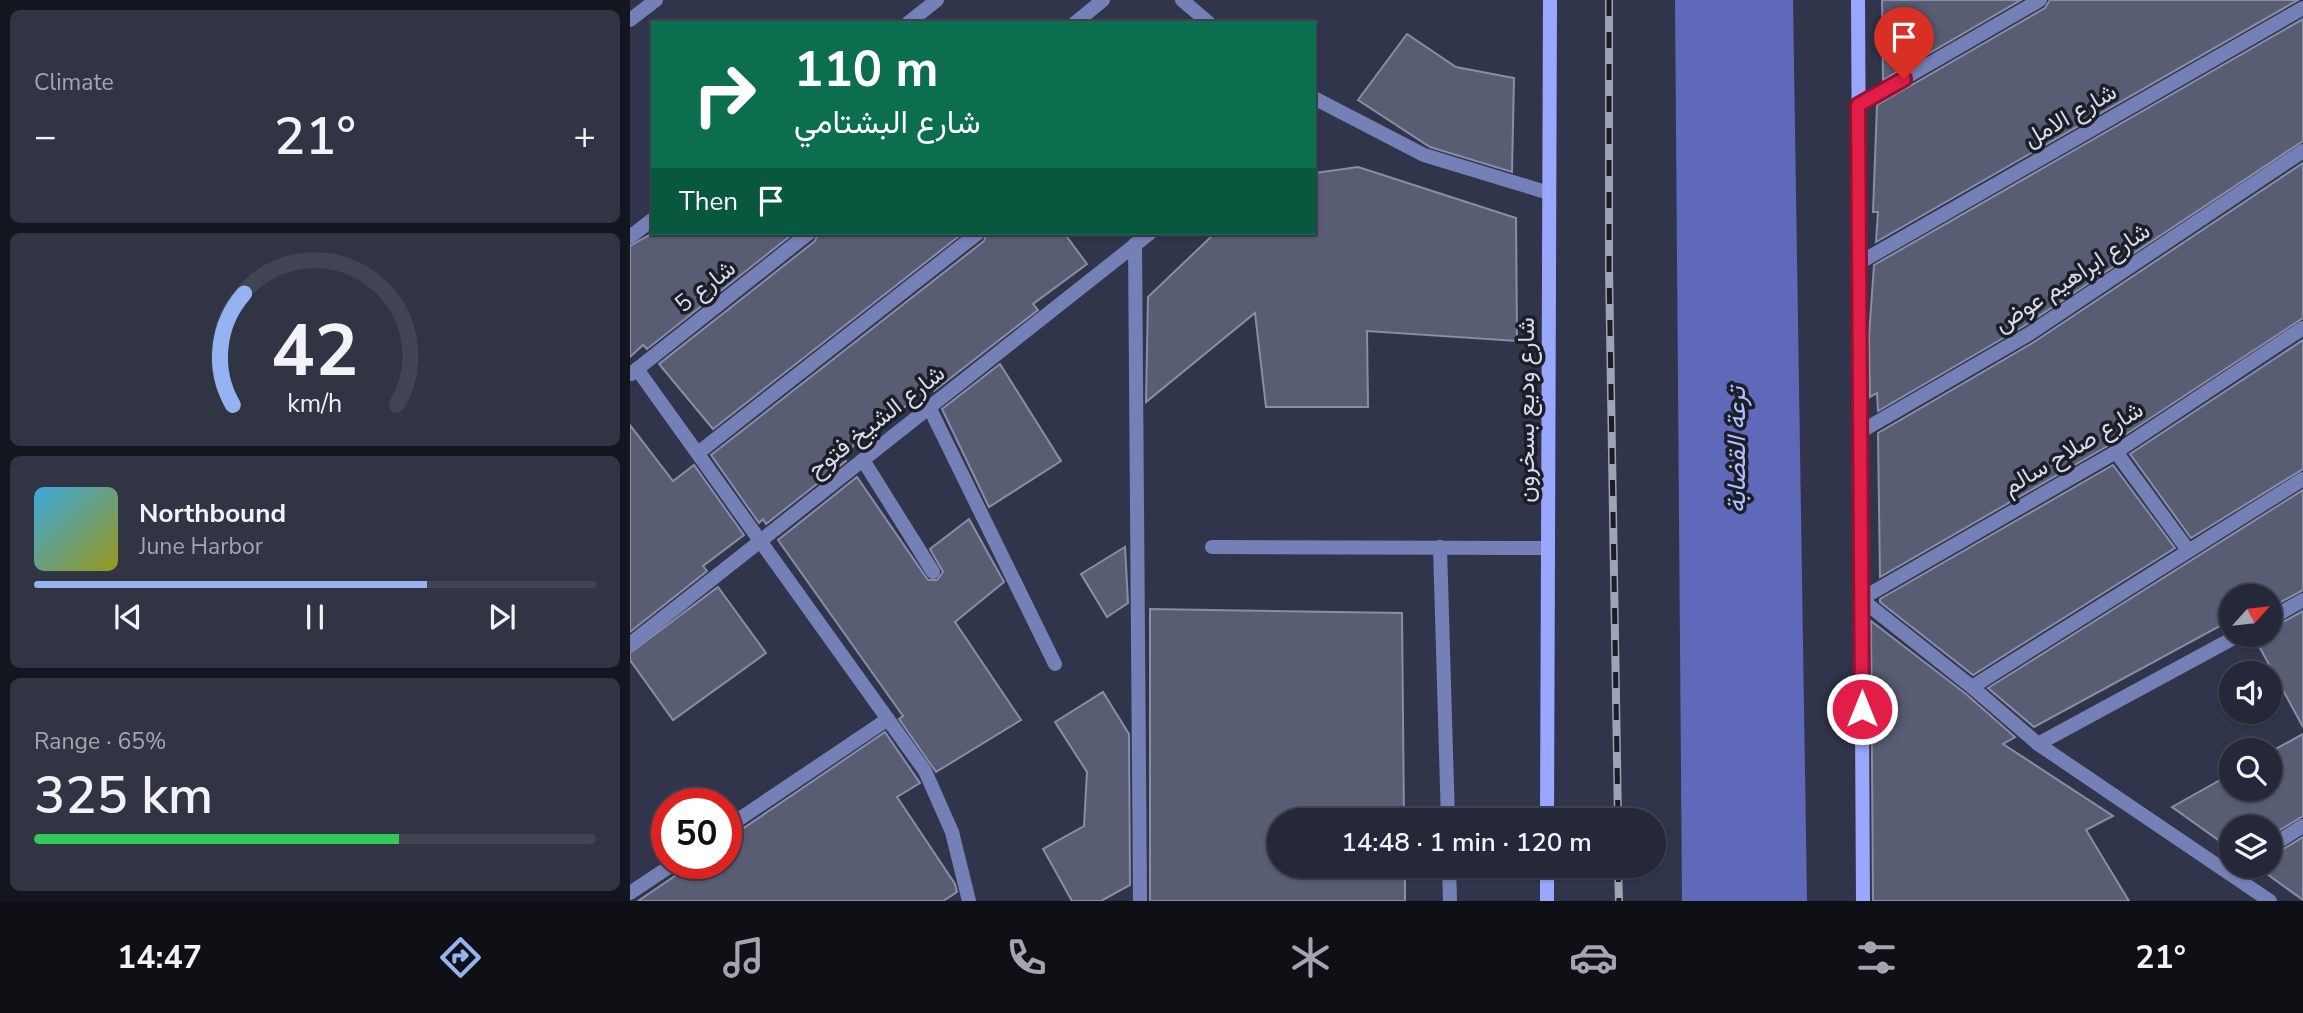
<!DOCTYPE html>
<html lang="en">
<head>
<meta charset="utf-8">
<style>
	:root { --surface:#252838; --page:#313443; --text:#f1f3f6; --muted:#a3a6ae; --line:#424453; --accent:#95b2f1 }
	body { margin:0; font-family:"Nunito Sans",Vazirmatn,sans-serif; background:var(--page); color:var(--text); height:100vh; display:flex; flex-direction:column; font-size:26px; white-space:nowrap }
	* { box-sizing:border-box; margin:0 }
	p { font-size:23px; color:var(--muted) }
	.icon { flex:none; width:38px; height:38px; fill:none; stroke:currentColor; stroke-width:2; stroke-linecap:round; stroke-linejoin:round }
	.map { position:relative; flex:1; overflow:hidden }
	.sheet { display:flex; flex-direction:column; gap:10px; padding:10px; background:#14161f; width:630px }
	.sheet>* { flex:none }
	.banner { position:absolute; left:21px; top:21px; width:665px; height:214px; border-radius:0px; box-shadow:0 2px 5px #0004,0 0 0 2px var(--line); background:#0b6e4f; color:#fff; overflow:hidden }
	.needle { width:46px; rotate:63deg }
	.tools { position:absolute; left:1589px; top:584px; display:grid; gap:14px }
	.tools a { display:grid; place-items:center; width:63px; height:63px; border-radius:50%; background:var(--surface); box-shadow:0 2px 5px #0004,0 0 0 2px var(--line); font-size:35px }
	.speed { position:absolute; left:21px; top:788px; display:flex; gap:14px; font-size:35px; font-weight:700; text-align:center }
	.speed>* { display:grid; place-content:center; width:91px; height:91px; border-radius:50%; background:var(--surface); box-shadow:0 2px 5px #0004,0 0 0 2px var(--line); line-height:1 }
	.speed .limit { border:10px solid #d22; background:#fff; color:#111 }
	.pin { position:absolute; display:grid; place-items:center; width:60px; height:60px; color:#fff; margin:-72px -30px; border-radius:50% 50% 50% 0; rotate:-45deg; box-shadow:0 0 7px #0007 }
	.pin .icon { rotate:45deg }
	.me { position:absolute; width:77px; margin:-38px; rotate:0deg; stroke-linejoin:round; filter:drop-shadow(0 0 5px #0008) }
	.turn { display:flex; align-items:center; gap:24px; height:147px; padding:0 28px; font-size:32px }
	.turn .icon { width:91px; height:91px; stroke-width:2.5 }
	.turn b { display:block; font-size:49px; line-height:60px }
	.then { display:flex; align-items:center; height:66px; padding:0 28px; background:#0003; gap:14px; font-size:26px }
	.big { font-size:52px; font-weight:600; line-height:1.1 }
	.sheet .tile { flex:1; display:flex; flex-direction:column; justify-content:center; gap:10px; min-width:0; padding:0 24px; border-radius:10px; background:var(--page) }
	.sheet .dial { align-items:center; gap:0 }
	.dial svg { height:182px; overflow:visible; fill:none; stroke:var(--line); stroke-width:7; stroke-linecap:round; text-anchor:middle }
	.dial text { fill:var(--text); stroke:none }
	.song { display:flex; align-items:center; gap:21px }
	.cover { width:84px; height:84px; border-radius:10px; background:linear-gradient(135deg,hsl(200 70% 55%),hsl(60 70% 35%)) }
	.played { height:7px; border-radius:4px; background:linear-gradient(90deg,var(--accent) 70%,var(--line) 70%) }
	.keys { display:flex; justify-content:space-around; direction:ltr }
	.heat { display:flex; justify-content:space-between; align-items:center; font-size:38px; direction:ltr }
	.charge { height:10px; border-radius:5px; background:linear-gradient(90deg,#34c759 65%,var(--line) 0) }
	.trip { position:absolute; left:637px; top:808px; width:399px; height:70px; border-radius:35px; background:var(--surface); box-shadow:0 2px 5px #0004,0 0 0 2px var(--line); font-weight:600; line-height:70px; text-align:center }
	.tabs { display:flex; height:112px; justify-content:space-around; align-items:center; background:#0f1016; color:var(--muted) }
	.tabs .icon { width:49px; height:49px }
	.tabs .current { color:var(--accent) }
	.tabs b { font-size:32px; color:var(--text) }
	main { display:flex; flex:1; min-height:0 }
	.map>svg:first-child { display:block }
	.water { fill:#5e69ba }
	.building { fill:#585d74; stroke:#888ea7; stroke-width:2 }
	.lines { fill:none; stroke-linecap:round; stroke-linejoin:round }
	.lane { stroke:#7580b6; stroke-width:14 }
	.street { stroke:#7580b6; stroke-width:14 }
	.secondary { stroke:#99a7fe; stroke-width:14 }
	.rail-casing { stroke:#a0a3b4; stroke-width:8 }
	.rail { stroke:#1c1e27; stroke-width:5; stroke-dasharray:16; stroke-linecap:butt }
	.route-casing { stroke:#92132f; stroke-width:18 }
	.route { stroke:#e11d48; stroke-width:12 }
	.labels { text-anchor:middle; stroke-width:7; stroke-linejoin:round; paint-order:stroke }
	.street-label { font-size:24px; fill:#d7dae8; stroke:#1c1e27 }
	.water-label { font-size:26px; font-style:italic; fill:#b0bdff; stroke:#1c1e27 }
</style>
</head>
<body>
<main>
<section class="sheet">
<div class="tile"><p>Climate</p>
<div class="heat"><a>−</a><b class="big">21°</b><a>+</a></div>
</div>
<div class="tile dial"><svg viewBox="0 0 100 80">
<path d="M14 69A42 42 0 1 1 86 69"/>
<path d="M14 69A42 42 0 0 1 19 20" stroke="#95b2f1"/>
<text x="50" y="56" font-size="32" font-weight="700">42</text>
<text x="50" y="72" font-size="11">km/h</text>
</svg></div>
<div class="tile">
<div class="song"><i class="cover"></i><div><b>Northbound</b><p>June Harbor</p></div></div>
<div class="played"></div>
<div class="keys"><svg class="icon" aria-label="previous" viewBox="0 0 24 24"><path d="M18 5L8 12l10 7zM5 5v14"/></svg><svg class="icon" aria-label="pause" viewBox="0 0 24 24"><path d="M8 5v14M16 5v14"/></svg><svg class="icon" aria-label="next" viewBox="0 0 24 24"><path d="M6 5l10 7-10 7zM19 5v14"/></svg></div>
</div>
<div class="tile"><p>Range · 65%</p><b class="big">325 km</b><div class="charge"></div></div>
</section>
<div class="map">
<svg width="1673" height="901" viewBox="0 0 1673 901">
	<rect width="100%" height="100%" fill="#31354b"/>
	<!-- water -->
	<polygon class="water" points="1045,0 1163,0 1177,901 1052,901"/>
	<!-- building -->
	<g class="building">
		<polygon points="1252,0 1391,0 1253,80"/>
		<polygon points="1420,0 1668,0 1246,242 1248,212 1243,212 1247,105 1415,8"/>
		<polygon points="1673,19 1673,141 1394,326 1248,411 1247,393 1240,397 1239,336 1244,265"/>
		<polygon points="777,34 826,67 884,78 882,172 800,147 728,100"/>
		<polygon points="1673,163 1673,318 1481,444 1250,577 1248,433 1404,342"/>
		<polygon points="728,167 886,218 887,341 737,331 738,407 636,407 625,313 516,402 518,297 585,233 684,233 684,173"/>
		<polygon points="23,233 164,233 17,349 13,345 0,357 0,246"/>
		<polygon points="188,233 333,233 83,429 29,364 185,241"/>
		<polygon points="357,233 434,233 457,264 403,304 408,310 304,391 302,386 212,455 216,461 136,524 133,519 129,523 81,455 354,241"/>
		<polygon points="1673,340 1673,469 1561,538 1500,454"/>
		<polygon points="370,364 431,461 359,507 312,409"/>
		<polygon points="0,425 43,481 64,465 114,535 73,566 77,571 0,632"/>
		<polygon points="1483,465 1545,548 1343,675 1250,602 1250,599"/>
		<polygon points="227,477 298,580 307,580 313,572 300,549 339,519 374,582 325,622 391,720 306,772 269,719 273,716 148,540"/>
		<polygon points="1673,490 1673,590 1640,608 1640,597 1601,597 1601,620 1404,727 1358,688"/>
		<polygon points="495,547 498,603 477,617 451,574"/>
		<polygon points="88,587 136,653 43,720 0,660 0,653"/>
		<polygon points="520,609 772,613 774,821 649,821 649,866 775,866 775,901 520,901"/>
		<polygon points="1673,611 1673,727 1623,635 1640,635 1640,629"/>
		<polygon points="1241,621 1336,694 1385,737 1373,744 1483,816 1456,830 1499,901 1243,901"/>
		<polygon points="473,692 499,734 500,885 471,901 442,901 413,849 454,826 457,772 425,722"/>
		<polygon points="255,732 290,783 267,797 325,884 327,892 313,901 8,901 64,863 96,863 96,840"/>
		<polygon points="1673,734 1673,816 1640,836 1640,828 1601,828 1601,849 1542,807 1601,774 1601,789 1640,789 1640,752"/>
		<polygon points="1673,837 1673,900 1626,866 1640,866 1640,857"/>
	</g>
	<g class="lines">
		<!-- lane -->
		<g class="lane">
			<polyline points="582,547 918,548"/>
			<polyline points="810,547 818,821"/>
			<polyline points="819,866 820,901"/>
		</g>
		<!-- street -->
		<g class="street">
			<polyline points="552,0 579,23"/>
			<polyline points="0,20 26,0"/>
			<polyline points="278,23 307,0"/>
			<polyline points="445,23 473,0"/>
			<polyline points="684,98 794,155 919,193"/>
			<polyline points="1228,105 1410,0"/>
			<polyline points="0,237 23,219"/>
			<polyline points="505,244 510,901"/>
			<polyline points="1229,263 1673,8"/>
			<polyline points="7,369 295,771 322,832 339,901"/>
			<polyline points="1,374 179,233"/>
			<polyline points="299,407 425,664"/>
			<polyline points="1230,432 1399,334 1673,151"/>
			<polyline points="1486,452 1558,550"/>
			<polyline points="68,453 348,233"/>
			<polyline points="233,460 303,572"/>
			<polyline points="1640,619 1673,600"/>
			<polyline points="0,644 520,233"/>
			<polyline points="1342,687 1673,479"/>
			<polyline points="1408,744 1609,635"/>
			<polyline points="96,828 258,719"/>
			<polyline points="1640,847 1673,826"/>
			<polyline points="0,893 45,863"/>
			<polyline points="1640,901 1408,744 1342,687 1231,599 1486,452 1673,328"/>
		</g>
		<!-- secondary -->
		<g class="secondary">
			<polyline points="1228,0 1233,901"/>
			<polyline points="917,821 920,0"/>
			<polyline points="917,901 917,866"/>
		</g>
		<defs>
			<g id="rail">
				<polyline points="979,0 979,267 988,821"/>
				<polyline points="988,866 989,901"/>
			</g>
		</defs>
		<!-- rail casing -->
		<use href="#rail" class="rail-casing"/>
		<!-- rail -->
		<use href="#rail" class="rail"/>
	</g>
	<g class="lines">
		<defs>
			<polyline id="route" points="1232,709 1228,105 1274,79"/>
		</defs>
		<!-- route casing -->
		<use href="#route" class="route-casing"/>
		<!-- route -->
		<use href="#route" class="route"/>
	</g>
	<g class="labels">
		<!-- street labels -->
		<g class="street-label">
			<text transform="translate(1440 115) rotate(-30)" y="8">شارع الامل</text>
			<text transform="translate(1442 277) rotate(-33)" y="8">شارع ابراهيم عوض</text>
			<text transform="translate(75 286) rotate(-38)" y="8">شارع 5</text>
			<text transform="translate(896 410) rotate(-90)" y="8">شارع وديع بسخرون</text>
			<text transform="translate(246 421) rotate(-38)" y="8">شارع الشيخ فتوح</text>
			<text transform="translate(1443 448) rotate(-31)" y="8">شارع صلاح سالم</text>
		</g>
		<!-- water labels -->
		<g class="water-label">
			<text transform="translate(1106 450) rotate(-90)" y="9">ترعة القضابة</text>
		</g>
	</g>
</svg>
<div class="tools">
<a><svg class="needle" viewBox="-14 -14 28 28"><path d="M0-13l5 13h-10z" fill="#e53935"/><path d="M0 13l5-13h-10z" fill="#a3a6ae"/></svg></a>
<a><svg class="icon" aria-label="sound" viewBox="0 0 24 24"><path d="M4 9h4l5-4v14l-5-4H4zM17 9q2 3 0 6"/></svg></a>
<a><svg class="icon" aria-label="search" viewBox="0 0 24 24"><circle cx="10" cy="10" r="6"/><path d="M15 15l6 6"/></svg></a>
<a><svg class="icon" aria-label="layers" viewBox="0 0 24 24"><path d="M12 4l9 5-9 5-9-5zM3 14l9 5 9-5"/></svg></a>
</div>
<div class="speed"><div class="limit">50</div></div>
<div class="pin" style="left:1274px;top:79px;background:#d93025"><svg class="icon" aria-label="arrive" viewBox="0 0 24 24"><path d="M6 21V4h12l-3 4 3 4H6"/></svg></div>
<svg class="me" style="left:1232px;top:709px" viewBox="-20 -20 40 40"><circle r="17" fill="#e11d48" stroke="#fff" stroke-width="3"/><path d="M0-11L8 9 0 5-8 9z" fill="#fff"/></svg>
<div class="trip">14:48 · 1 min · 120 m</div>
<div class="banner">
<div class="turn"><svg class="icon" aria-label="right" viewBox="0 0 24 24"><path d="M7 20v-9h11M14 6l5 5-5 5"/></svg><div><b>110 m</b>شارع البشتامي</div></div>
<div class="then">Then<svg class="icon" aria-label="arrive" viewBox="0 0 24 24"><path d="M6 21V4h12l-3 4 3 4H6"/></svg></div>
</div>
</div>
</main>
<nav class="tabs">
<b>14:47</b>
<svg class="icon current" aria-label="directions" viewBox="0 0 24 24"><path d="M12 3l9 9-9 9-9-9zM9 14v-3h6M13 9l2 2-2 2"/></svg>
<svg class="icon" aria-label="music" viewBox="0 0 24 24"><path d="M9 18V5l10-2v13"/><circle cx="6" cy="18" r="3"/><circle cx="16" cy="16" r="3"/></svg>
<svg class="icon" aria-label="phone" viewBox="0 0 24 24"><path d="M5 4h4l2 5-3 2q2 4 5 5l2-3 5 2v4C11 20 4 13 5 4z"/></svg>
<svg class="icon" aria-label="climate" viewBox="0 0 24 24"><path d="M12 3v18M4 7l16 10M4 17L20 7"/></svg>
<svg class="icon" aria-label="car" viewBox="0 0 24 24"><path d="M5 17H2v-5l4-1 3-4h7l3 4 3 1v5h-3M9 17h6M6 11h13"/><circle cx="7" cy="17" r="2"/><circle cx="17" cy="17" r="2"/></svg>
<svg class="icon" aria-label="filters" viewBox="0 0 24 24"><path d="M4 7h16M4 17h16"/><circle cx="9" cy="7" r="2"/><circle cx="15" cy="17" r="2"/></svg>
<b>21°</b>
</nav>
</body>
</html>
